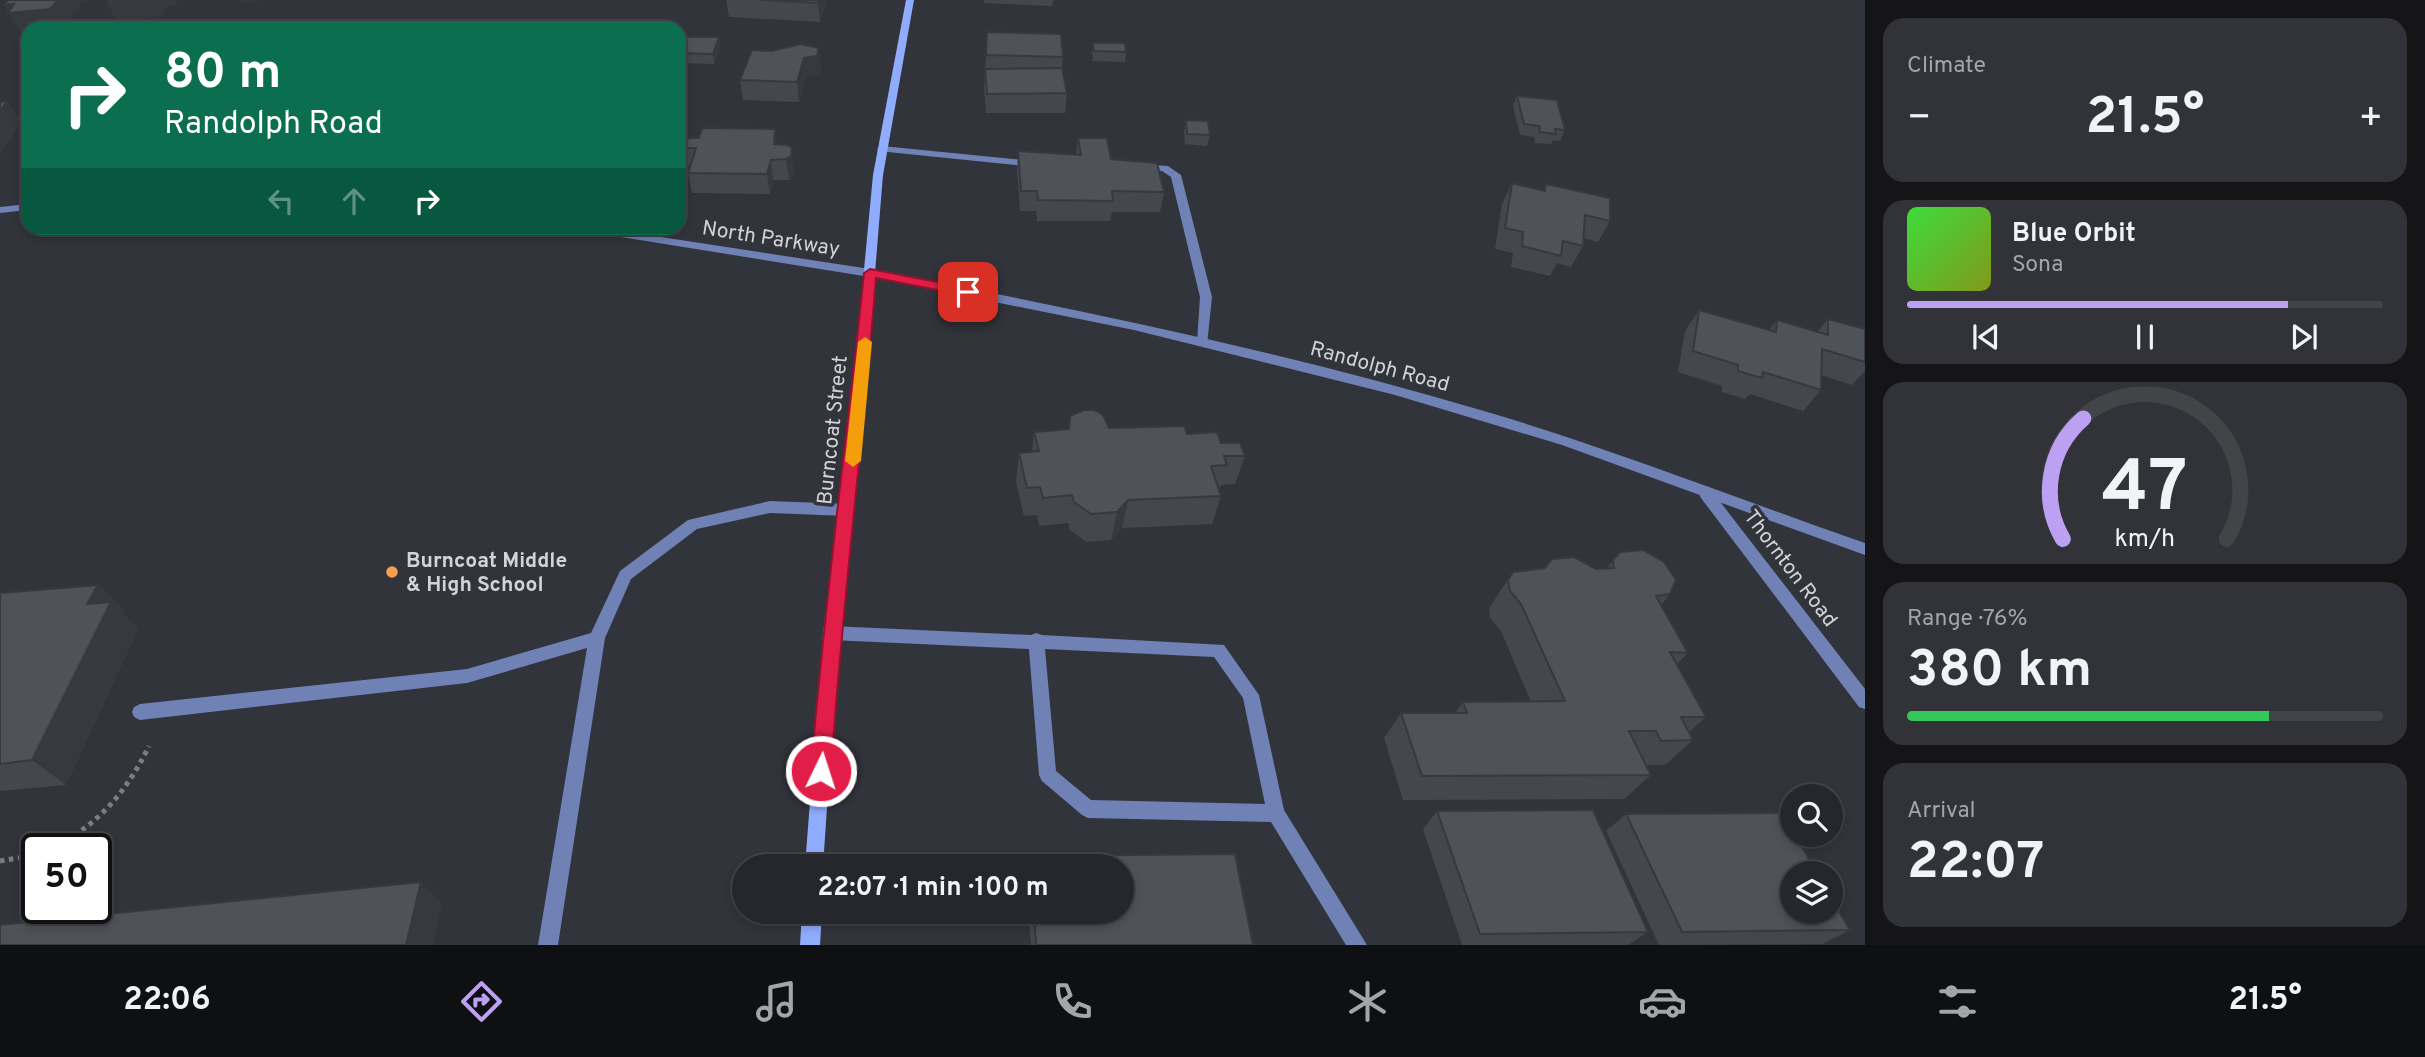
<!DOCTYPE html>
<html lang="en">
<head>
<meta charset="utf-8">
<style>
	:root { --surface:#26272c; --page:#323338; --text:#f1f3f6; --muted:#a4a5a9; --line:#424448; --accent:#bca0f2 }
	body { margin:0; font-family:Overpass,sans-serif; background:var(--page); color:var(--text); height:100vh; display:flex; flex-direction:column; font-size:26px; white-space:nowrap }
	* { box-sizing:border-box; margin:0 }
	p { font-size:23px; color:var(--muted) }
	.icon { flex:none; width:38px; height:38px; fill:none; stroke:currentColor; stroke-width:2; stroke-linecap:round; stroke-linejoin:round }
	.map { position:relative; flex:1; overflow:hidden }
	.drawer { display:flex; flex-direction:column; gap:18px; padding:18px; background:#151518; width:560px }
	.drawer>* { flex:none }
	.hud { position:absolute; left:21px; top:21px; width:665px; height:214px; border-radius:21px; box-shadow:0 4px 10px #0003,0 0 0 2px var(--line); background:#0b6e4f; color:#fff; overflow:hidden }
	.controls { position:absolute; left:1780px; top:784px; display:grid; gap:14px }
	.controls a { display:grid; place-items:center; width:63px; height:63px; border-radius:50%; background:var(--surface); box-shadow:0 4px 10px #0003,0 0 0 2px var(--line); font-size:35px }
	.speed { position:absolute; left:21px; top:833px; display:flex; gap:14px; font-size:35px; font-weight:700; text-align:center }
	.speed>* { display:grid; place-content:center; width:91px; height:91px; border-radius:50%; background:var(--surface); box-shadow:0 4px 10px #0003,0 0 0 2px var(--line); line-height:1 }
	.speed .limit { border:4px solid #111; border-radius:10px; background:#fff; color:#111 }
	.pin { position:absolute; display:grid; place-items:center; width:60px; height:60px; color:#fff; margin:-30px; border-radius:14px; box-shadow:0 4px 10px #0006 }
	.me { position:absolute; width:77px; margin:-38px; rotate:4deg; stroke-linejoin:round; filter:drop-shadow(0 0 5px #0008) }
	.turn { display:flex; align-items:center; gap:24px; height:147px; padding:0 28px; font-size:32px }
	.turn .icon { width:91px; height:91px; stroke-width:2.5 }
	.turn b { display:block; font-size:49px; line-height:60px }
	.lanes { display:flex; align-items:center; height:66px; padding:0 28px; background:#0003; justify-content:center; gap:35px; direction:ltr }
	.lanes .off { opacity:.35 }
	.big { font-size:52px; font-weight:700; line-height:1.1 }
	.drawer .tile { flex:1; display:flex; flex-direction:column; justify-content:center; gap:10px; min-width:0; padding:0 24px; border-radius:21px; background:var(--page) }
	.drawer .dial { align-items:center; gap:0 }
	.dial svg { height:182px; overflow:visible; fill:none; stroke:var(--line); stroke-width:7; stroke-linecap:round; text-anchor:middle }
	.dial text { fill:var(--text); stroke:none }
	.song { display:flex; align-items:center; gap:21px }
	.cover { width:84px; height:84px; border-radius:10px; background:linear-gradient(135deg,hsl(120 70% 55%),hsl(70 70% 35%)) }
	.played { height:7px; border-radius:4px; background:linear-gradient(90deg,var(--accent) 80%,var(--line) 80%) }
	.keys { display:flex; justify-content:space-around; direction:ltr }
	.heat { display:flex; justify-content:space-between; align-items:center; font-size:38px; direction:ltr }
	.charge { height:10px; border-radius:5px; background:linear-gradient(90deg,#34c759 76%,var(--line) 0) }
	.trip { position:absolute; left:732px; top:854px; width:402px; height:70px; border-radius:35px; background:var(--surface); box-shadow:0 4px 10px #0003,0 0 0 2px var(--line); font-weight:700; line-height:70px; text-align:center }
	.tabs { display:flex; height:112px; justify-content:space-around; align-items:center; background:#0f1012; color:var(--muted) }
	.tabs .icon { width:49px; height:49px }
	.tabs .current { color:var(--accent) }
	.tabs b { font-size:32px; color:var(--text) }
	main { display:flex; flex:1; min-height:0 }
	.map>svg:first-child { display:block }
	.lines { fill:none; stroke-linecap:round; stroke-linejoin:round }
	.path { stroke:#7b7d83; stroke-width:5; stroke-dasharray:4.5 4.5; stroke-linecap:butt }
	.service { fill:#6f81b5; fill-rule:evenodd }
	.minor { fill:#6f81b5; fill-rule:evenodd }
	.tertiary { fill:#6f81b5; fill-rule:evenodd }
	.secondary { fill:#90acfe; fill-rule:evenodd }
	.wall { fill:#44474d }
	.shaded-wall { fill:#37393e }
	.building { fill:#4f5259; stroke:#37393e; stroke-width:2 }
	.route { fill:#e11d48; stroke:#92132f; stroke-width:2 }
	.slow { fill:#f59e0b }
	.poi-dot { fill:#fa9f4f; stroke:#32343b; stroke-width:2.5 }
	.labels { text-anchor:middle; stroke-width:7; stroke-linejoin:round; paint-order:stroke }
	.street-label { font-size:21px; fill:#d1d3d7; stroke:#32343b }
	.poi-label { font-size:21px; font-weight:bold; fill:#d1d3d7; stroke:#32343b; text-anchor:start }
</style>
</head>
<body>
<main>
<div class="map">
<svg width="1865" height="945" viewBox="0 0 1865 945">
	<rect width="100%" height="100%" fill="#32343b"/>
	<g class="lines">
		<!-- path -->
		<g class="path">
			<path d="M51 849C98 825 126 793 149 746"/>
			<polyline points="0,861 37,855"/>
		</g>
		<!-- service -->
		<g class="service">
			<polygon points="882,146 1034,161 1039,164 1034,167 878,151 877,149"/>
			<polygon points="1139,164 1168,166 1181,175 1212,297 1207,345 1199,345 1197,342 1200,297 1171,177 1162,171 1135,169 1134,167"/>
			<polygon points="770,501 847,504 852,506 854,510 852,514 847,516 770,513 697,529 631,579 605,638 558,945 538,945 587,648 467,683 140,720 134,717 132,712 134,707 140,704 467,669 591,633 620,571 688,520"/>
			<path d="M831 626 1031 635 1036 633 1042 635 1224 645 1259 695 1284 810 1367 945H1346L1271 822 1088 818 1082 815 1042 781 1039 775 1029 649 831 640 825 638 823 633 825 628ZM1045 649 1214 657 1243 698 1265 804 1091 800 1056 771Z"/>
		</g>
		<!-- minor -->
		<g class="minor">
			<polygon points="28,204 28,210 0,213 0,207"/>
			<polygon points="578,228 602,228 870,269 876,273 870,277 584,231"/>
			<polygon points="1706,489 1711,490 1865,689 1865,709 1859,707 1701,498 1699,494 1701,490"/>
		</g>
		<!-- tertiary -->
		<path class="tertiary" d="M870 269C1076 309 1283 351 1484 411 1613 449 1738 499 1865 543V555L1562 445 1395 395 1134 330 866 276 864 273Z"/>
		<!-- secondary -->
		<g class="secondary">
			<polygon points="906,0 914,0 883,175 859,469 839,633 823,866 805,866 823,633 845,469 873,175"/>
			<polygon points="802,912 822,912 820,945 800,945"/>
		</g>
	</g>
	<!-- wall -->
	<g class="wall">
		<polygon points="726,0 827,0 820,22 729,17"/>
		<polygon points="984,0 1053,0 1052,6 984,3"/>
		<polygon points="987,32 1063,57 1062,68 1067,93 1065,113 986,113 984,88"/>
		<polygon points="719,37 720,47 714,64 679,63 679,40"/>
		<polygon points="1093,43 1126,52 1125,62 1093,61 1092,53"/>
		<polygon points="821,67 818,75 806,77 799,102 743,100 740,80"/>
		<polygon points="1517,96 1565,130 1560,141 1553,140 1551,144 1535,143 1534,137 1520,135 1513,106"/>
		<polygon points="1186,120 1210,135 1207,146 1185,144 1184,131"/>
		<polygon points="1078,138 1164,192 1160,212 1112,212 1110,221 1037,221 1036,211 1020,211 1017,171 1018,151 1076,155"/>
		<polygon points="777,144 794,169 794,176 789,180 773,180 770,194 692,193 688,173 689,168 685,148"/>
		<polygon points="1512,183 1543,190 1546,184 1610,221 1598,242 1583,238 1583,246 1571,267 1557,263 1550,276 1511,267 1513,253 1495,249 1502,204"/>
		<polygon points="1699,310 1769,330 1777,320 1817,332 1828,319 1865,329 1865,371 1852,385 1821,375 1821,390 1803,411 1750,394 1745,399 1722,392 1722,386 1678,372 1685,331"/>
		<polygon points="1070,416 1109,428 1187,434 1221,443 1245,456 1235,484 1221,485 1219,490 1221,496 1212,524 1122,528 1111,540 1086,542 1070,530 1068,523 1039,526 1037,515 1024,516 1016,482 1019,453 1032,452 1034,432 1068,429"/>
		<polygon points="1620,552 1670,594 1661,605 1688,653 1677,664 1706,717 1689,732 1693,740 1665,765 1646,765 1651,775 1624,799 1403,800 1384,738 1401,713 1455,713 1463,702 1531,702 1501,631 1490,618 1489,608 1513,572 1606,569"/>
		<polygon points="98,585 125,612 124,615 138,629 66,785 0,791 0,593"/>
		<polygon points="1437,811 1648,932 1628,945 1462,945 1423,829"/>
		<polygon points="1626,814 1850,930 1822,944 1659,945 1606,831"/>
		<polygon points="1235,854 1253,945 1031,945 1028,912 1122,912 1122,866 1028,866 1030,856"/>
	</g>
	<!-- shaded-wall -->
	<g class="shaded-wall">
		<polygon points="58,0 89,0 88,2 79,3 81,6 62,27 28,28 28,31 20,32 4,5"/>
		<polygon points="133,0 178,0 175,5 168,6 163,16 117,22 107,3"/>
		<polygon points="239,0 266,0 241,3"/>
		<polygon points="819,0 827,0 820,22 818,3"/>
		<polygon points="113,21 118,28 108,28"/>
		<polygon points="719,37 720,47 714,64 713,54"/>
		<polygon points="819,48 821,67 818,75 806,77 799,102 797,82 804,58"/>
		<polygon points="7,101 21,121 0,156 0,112"/>
		<polygon points="775,129 778,149 774,144"/>
		<polygon points="792,148 794,176 789,180 786,159"/>
		<polygon points="771,160 773,180 770,194 767,174"/>
		<polygon points="1128,500 1122,528 1111,540 1117,512"/>
		<polygon points="98,585 125,612 124,615 138,629 66,785 32,760 87,604"/>
		<polygon points="421,882 442,904 433,945 406,945"/>
	</g>
	<!-- building -->
	<g class="building">
		<polygon points="8,0 58,0 50,9 8,13 14,4 4,5"/>
		<polygon points="108,0 133,0 107,3"/>
		<polygon points="761,0 819,0 818,3"/>
		<polygon points="113,21 108,28 79,28 83,23"/>
		<polygon points="987,32 1061,34 1063,57 986,55"/>
		<polygon points="681,37 719,37 713,54 679,53 679,40"/>
		<polygon points="1093,43 1125,43 1126,52 1094,51"/>
		<polygon points="801,44 819,48 817,56 804,58 797,82 740,80 752,50 771,51"/>
		<polygon points="1062,68 1067,93 987,94 985,69"/>
		<polygon points="1517,96 1557,100 1565,130 1555,129 1556,134 1540,132 1539,126 1524,124"/>
		<polygon points="7,101 0,112 0,102"/>
		<polygon points="1186,120 1208,121 1210,135 1187,134"/>
		<polygon points="702,128 775,129 774,144 787,145 792,148 791,156 786,159 771,160 767,174 688,173 696,148 685,148 688,138 699,138"/>
		<polygon points="1078,138 1107,138 1111,159 1157,163 1164,192 1112,191 1113,201 1038,200 1037,191 1021,191 1018,151 1081,155"/>
		<polygon points="1512,183 1545,191 1546,184 1610,198 1610,221 1585,215 1583,246 1563,241 1561,256 1522,246 1523,232 1505,228"/>
		<polygon points="1699,310 1776,332 1777,320 1828,335 1828,319 1865,329 1865,362 1822,349 1821,390 1763,372 1762,378 1738,371 1738,365 1693,351"/>
		<polygon points="1084,410 1094,410 1103,415 1109,428 1184,426 1187,434 1217,432 1221,443 1240,443 1245,456 1224,456 1227,465 1211,466 1221,496 1128,500 1117,512 1091,514 1074,502 1072,495 1043,498 1040,487 1027,488 1019,453 1039,451 1034,432 1069,429 1070,416"/>
		<polygon points="1643,550 1664,562 1676,580 1670,594 1656,596 1688,653 1670,652 1706,717 1681,717 1693,740 1661,741 1656,731 1629,731 1651,775 1422,776 1401,713 1467,713 1463,702 1565,701 1521,604 1510,591 1508,580 1513,572 1545,568 1552,559 1574,557 1596,569 1614,568 1613,560 1620,552"/>
		<polygon points="98,585 87,604 111,602 32,760 0,764 0,593"/>
		<polygon points="1593,810 1648,932 1480,934 1437,811"/>
		<polygon points="1782,813 1792,830 1792,835 1795,835 1817,873 1792,873 1792,912 1830,912 1830,896 1850,930 1682,932 1626,814"/>
		<polygon points="1235,854 1253,945 1036,945 1034,912 1122,912 1122,866 1031,866 1030,856"/>
		<polygon points="421,882 406,945 0,945 0,925"/>
	</g>
	<!-- route -->
	<path class="route" d="M870 269 968 288 974 292 968 296 876 278C863 443 842 606 831 771L828 778 821 780 814 778 811 771C824 604 847 439 864 273Z"/>
	<!-- slow -->
	<polygon class="slow" points="865,337 872,342 861,461 853,467 845,461 858,342"/>
	<!-- markers -->
	<circle class="poi-dot" cx="392" cy="572" r="7"/>
	<g class="labels">
		<!-- street labels -->
		<g class="street-label">
			<text transform="translate(771 238) rotate(9)" y="7">North Parkway</text>
			<text transform="translate(1380 366) rotate(15)" y="7">Randolph Road</text>
			<text transform="translate(832 430) rotate(-84)" y="7">Burncoat Street</text>
			<text transform="translate(1791 568) rotate(53)" y="7">Thornton Road</text>
		</g>
		<!-- poi labels -->
		<g class="poi-label">
			<text x="406" y="567">Burncoat Middle<tspan x="406" dy="24">&amp; High School</tspan></text>
		</g>
	</g>
</svg>
<div class="controls">
<a><svg class="icon" aria-label="search" viewBox="0 0 24 24"><circle cx="10" cy="10" r="6"/><path d="M15 15l6 6"/></svg></a>
<a><svg class="icon" aria-label="layers" viewBox="0 0 24 24"><path d="M12 4l9 5-9 5-9-5zM3 14l9 5 9-5"/></svg></a>
</div>
<div class="speed"><div class="limit">50</div></div>
<div class="pin" style="left:968px;top:292px;background:#d93025"><svg class="icon" aria-label="arrive" viewBox="0 0 24 24"><path d="M6 21V4h12l-3 4 3 4H6"/></svg></div>
<svg class="me" style="left:821px;top:771px" viewBox="-20 -20 40 40"><circle r="17" fill="#e11d48" stroke="#fff" stroke-width="3"/><path d="M0-11L8 9 0 5-8 9z" fill="#fff"/></svg>
<div class="trip">22:07 · 1 min · 100 m</div>
<div class="hud">
<div class="turn"><svg class="icon" aria-label="right" viewBox="0 0 24 24"><path d="M7 20v-9h11M14 6l5 5-5 5"/></svg><div><b>80 m</b>Randolph Road</div></div>
<div class="lanes"><svg class="icon off" aria-label="left" viewBox="0 0 24 24"><path d="M17 20v-9H6M10 6l-5 5 5 5"/></svg><svg class="icon off" aria-label="ahead" viewBox="0 0 24 24"><path d="M12 20V5M6 11l6-6 6 6"/></svg><svg class="icon" aria-label="right" viewBox="0 0 24 24"><path d="M7 20v-9h11M14 6l5 5-5 5"/></svg></div>
</div>
</div>
<section class="drawer">
<div class="tile"><p>Climate</p>
<div class="heat"><a>−</a><b class="big">21.5°</b><a>+</a></div>
</div>
<div class="tile">
<div class="song"><i class="cover"></i><div><b>Blue Orbit</b><p>Sona</p></div></div>
<div class="played"></div>
<div class="keys"><svg class="icon" aria-label="previous" viewBox="0 0 24 24"><path d="M18 5L8 12l10 7zM5 5v14"/></svg><svg class="icon" aria-label="pause" viewBox="0 0 24 24"><path d="M8 5v14M16 5v14"/></svg><svg class="icon" aria-label="next" viewBox="0 0 24 24"><path d="M6 5l10 7-10 7zM19 5v14"/></svg></div>
</div>
<div class="tile dial"><svg viewBox="0 0 100 80">
<path d="M14 69A42 42 0 1 1 86 69"/>
<path d="M14 69A42 42 0 0 1 23 16" stroke="#bca0f2"/>
<text x="50" y="56" font-size="32" font-weight="700">47</text>
<text x="50" y="72" font-size="11">km/h</text>
</svg></div>
<div class="tile"><p>Range · 76%</p><b class="big">380 km</b><div class="charge"></div></div>
<div class="tile"><p>Arrival</p><b class="big">22:07</b></div>
</section>
</main>
<nav class="tabs">
<b>22:06</b>
<svg class="icon current" aria-label="directions" viewBox="0 0 24 24"><path d="M12 3l9 9-9 9-9-9zM9 14v-3h6M13 9l2 2-2 2"/></svg>
<svg class="icon" aria-label="music" viewBox="0 0 24 24"><path d="M9 18V5l10-2v13"/><circle cx="6" cy="18" r="3"/><circle cx="16" cy="16" r="3"/></svg>
<svg class="icon" aria-label="phone" viewBox="0 0 24 24"><path d="M5 4h4l2 5-3 2q2 4 5 5l2-3 5 2v4C11 20 4 13 5 4z"/></svg>
<svg class="icon" aria-label="climate" viewBox="0 0 24 24"><path d="M12 3v18M4 7l16 10M4 17L20 7"/></svg>
<svg class="icon" aria-label="car" viewBox="0 0 24 24"><path d="M5 17H2v-5l4-1 3-4h7l3 4 3 1v5h-3M9 17h6M6 11h13"/><circle cx="7" cy="17" r="2"/><circle cx="17" cy="17" r="2"/></svg>
<svg class="icon" aria-label="filters" viewBox="0 0 24 24"><path d="M4 7h16M4 17h16"/><circle cx="9" cy="7" r="2"/><circle cx="15" cy="17" r="2"/></svg>
<b>21.5°</b>
</nav>
</body>
</html>
